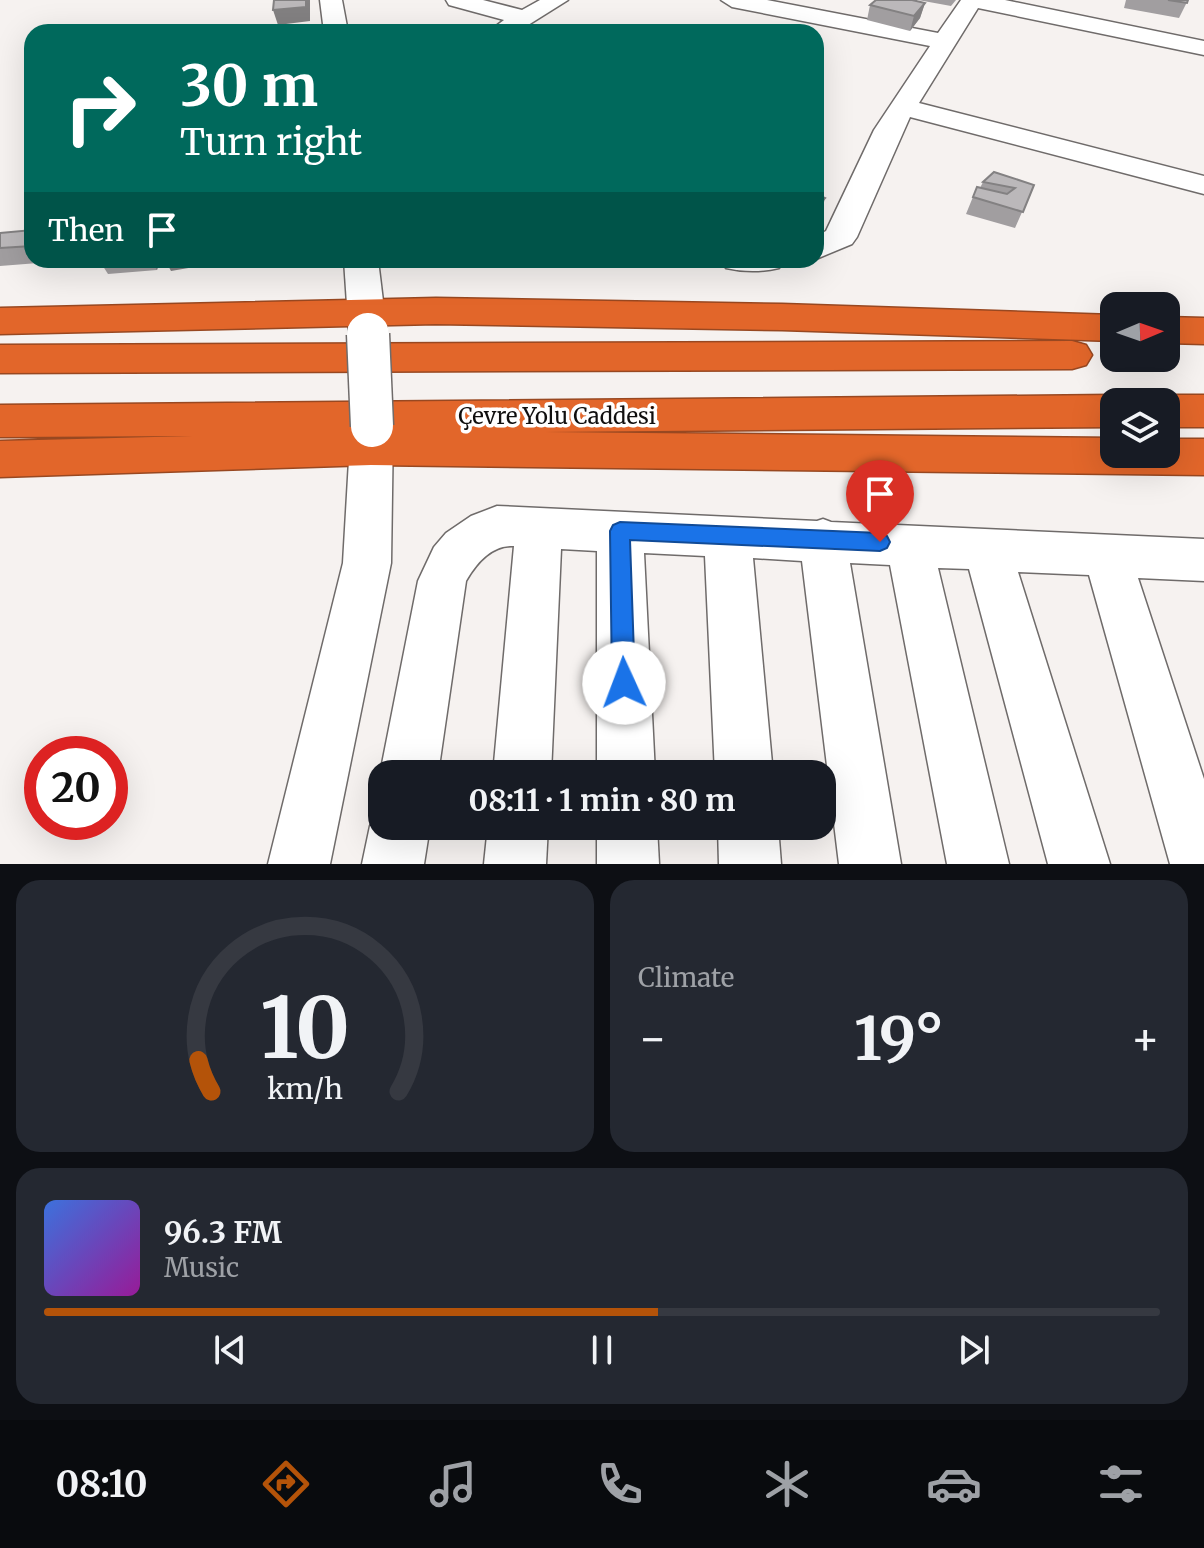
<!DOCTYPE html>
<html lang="en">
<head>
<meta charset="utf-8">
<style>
	:root { --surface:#171b24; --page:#242831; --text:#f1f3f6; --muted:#9ea1a6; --line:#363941; --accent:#b45309 }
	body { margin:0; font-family:Merriweather,serif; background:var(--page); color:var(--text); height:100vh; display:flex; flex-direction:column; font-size:30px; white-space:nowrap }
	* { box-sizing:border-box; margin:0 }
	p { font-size:26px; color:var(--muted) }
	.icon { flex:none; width:44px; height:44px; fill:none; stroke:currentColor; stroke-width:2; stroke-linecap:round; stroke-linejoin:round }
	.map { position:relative; height:864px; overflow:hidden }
	.side { display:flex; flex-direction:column; gap:16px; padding:16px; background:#0d0f14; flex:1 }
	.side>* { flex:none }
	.guide { position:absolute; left:24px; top:24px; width:800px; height:244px; border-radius:24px; box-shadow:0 8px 32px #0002; background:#00695c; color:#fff; overflow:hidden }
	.needle { width:52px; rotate:88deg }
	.controls { position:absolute; left:1100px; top:292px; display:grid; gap:16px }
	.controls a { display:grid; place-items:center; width:80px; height:80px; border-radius:16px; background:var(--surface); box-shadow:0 8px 32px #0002; font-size:40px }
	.speed { position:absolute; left:24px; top:736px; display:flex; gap:16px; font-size:40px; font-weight:700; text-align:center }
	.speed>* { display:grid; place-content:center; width:104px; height:104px; border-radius:50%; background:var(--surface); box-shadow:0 8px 32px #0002; line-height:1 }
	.speed .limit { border:12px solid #d22; background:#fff; color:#111 }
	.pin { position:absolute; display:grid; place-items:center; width:68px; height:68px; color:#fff; margin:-82px -34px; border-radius:50% 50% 50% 0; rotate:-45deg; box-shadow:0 0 8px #0007 }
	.pin .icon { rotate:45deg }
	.me { position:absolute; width:88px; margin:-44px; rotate:358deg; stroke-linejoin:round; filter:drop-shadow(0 0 6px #0008) }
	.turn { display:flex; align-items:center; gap:28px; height:168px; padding:0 24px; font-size:36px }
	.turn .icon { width:104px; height:104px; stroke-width:2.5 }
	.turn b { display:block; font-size:56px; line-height:68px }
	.then { display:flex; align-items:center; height:76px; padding:0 24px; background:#0003; gap:16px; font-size:30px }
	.big { font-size:60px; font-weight:700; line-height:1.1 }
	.side .card { flex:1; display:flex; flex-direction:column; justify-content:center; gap:12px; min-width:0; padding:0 28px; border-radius:24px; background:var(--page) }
	.side .dial { align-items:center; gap:0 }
	.dial svg { height:208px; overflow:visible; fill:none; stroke:var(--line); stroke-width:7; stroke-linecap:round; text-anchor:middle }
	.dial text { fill:var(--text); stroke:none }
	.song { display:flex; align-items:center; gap:24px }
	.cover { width:96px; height:96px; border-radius:12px; background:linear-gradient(135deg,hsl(220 70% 55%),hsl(300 70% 35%)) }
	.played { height:8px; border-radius:4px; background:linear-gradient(90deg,var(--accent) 55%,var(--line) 55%) }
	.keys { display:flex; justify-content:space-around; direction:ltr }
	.heat { display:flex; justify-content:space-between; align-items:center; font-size:44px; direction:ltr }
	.side .tiles { flex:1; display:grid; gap:16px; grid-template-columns:1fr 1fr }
	.card:last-child { grid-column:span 2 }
	.trip { position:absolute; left:368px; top:760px; width:468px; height:80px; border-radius:24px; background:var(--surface); box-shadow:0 8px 32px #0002; font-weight:700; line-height:80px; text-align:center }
	.menu { display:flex; height:128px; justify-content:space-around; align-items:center; background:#090b0e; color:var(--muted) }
	.menu .icon { width:56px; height:56px }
	.menu .selected { color:var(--accent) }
	.menu b { font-size:36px; color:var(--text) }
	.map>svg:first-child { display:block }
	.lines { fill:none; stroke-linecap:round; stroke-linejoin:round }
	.minor-casing { stroke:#6f6b6a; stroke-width:3 }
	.highway-casing { stroke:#984821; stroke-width:3 }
	.minor { fill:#fff; fill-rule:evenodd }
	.highway { fill:#e2662a; fill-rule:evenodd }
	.minor-bridge-casing { stroke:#6f6b6a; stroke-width:45; stroke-linecap:butt }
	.minor-bridge { stroke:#fff; stroke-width:42 }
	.wall { fill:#a19ea0 }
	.shaded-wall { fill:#838182 }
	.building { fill:#bbb8ba; stroke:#838182; stroke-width:2 }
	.route { fill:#1a73e8; stroke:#114b97; stroke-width:2 }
	.labels { text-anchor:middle; stroke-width:7; stroke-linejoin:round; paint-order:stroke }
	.street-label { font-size:22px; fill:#100f0f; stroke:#fff }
</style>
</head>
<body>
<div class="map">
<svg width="1204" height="864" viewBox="0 0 1204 864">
	<rect width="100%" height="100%" fill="#f6f2f0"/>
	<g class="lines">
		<defs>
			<g id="minor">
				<polygon points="320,0 342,0 348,32 324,32"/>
				<polygon points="446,0 483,0 522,10 540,0 568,0 517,32 488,32 504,20 449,5"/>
				<polygon points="721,0 767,0 938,33 961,0 1005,0 1204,41 1204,55 978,8 919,103 1204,176 1204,194 910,117 857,237 852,244 816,259 816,236 826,231 874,130 930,46 732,7"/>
				<polygon points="344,260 378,260 387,334 381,343 368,347 355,343 349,334"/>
				<path d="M721 260H784L779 268C762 272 743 272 726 268Z"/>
				<polygon points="372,410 387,415 393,426 391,563 330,864 268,864 343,563 351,426 357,415"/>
				<path d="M497 506 817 521 823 519 831 522 1204 539V581L1138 578 1204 779V864H1170L1089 575 1018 572 1110 864H1048L969 569 938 568 1009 864H947L890 565 850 563 901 864H839L802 561 753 558 773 774H715L705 556 644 553 655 774H597V551L561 549 551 774H493L514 546C492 545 477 562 466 581L438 774H382V778L380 774 418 581 434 547 446 533 471 516Z"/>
				<polygon points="382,804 382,826 430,826 424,864 362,864 370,826"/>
				<polygon points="488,826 548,826 546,864 484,864"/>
				<polygon points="597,826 657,826 659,864 597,864"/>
				<polygon points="718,826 778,826 781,864 719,864"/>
			</g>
			<g id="highway">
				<polygon points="436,298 782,304 1114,315 1114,341 782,330 436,324 0,334 0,308"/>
				<polygon points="1166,317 1204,318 1204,344 1166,343"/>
				<polygon points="1072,341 1086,345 1092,355 1086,365 1072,369 0,373 0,345"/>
				<polygon points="1114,395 1131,402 1114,402 1114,427 546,432 1114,438 1114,454 1166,454 1166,439 1204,439 1204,475 371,465 0,477 0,441 192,436 0,437 0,405"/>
				<polygon points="1166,395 1204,395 1204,427 1166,427 1166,402 1149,402"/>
			</g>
		</defs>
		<!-- minor casing -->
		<use href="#minor" class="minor-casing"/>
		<!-- highway casing -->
		<use href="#highway" class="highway-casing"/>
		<!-- minor -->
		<use href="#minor" class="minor"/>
		<!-- highway -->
		<use href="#highway" class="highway"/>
		<defs>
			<polyline id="minor-bridge" points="368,334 372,426"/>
		</defs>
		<!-- minor-bridge casing -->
		<use href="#minor-bridge" class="minor-bridge-casing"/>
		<!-- minor-bridge -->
		<use href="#minor-bridge" class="minor-bridge"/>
	</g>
	<!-- wall -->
	<g class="wall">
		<polygon points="918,0 956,0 951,6"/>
		<polygon points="1126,0 1188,0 1179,18 1124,8"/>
		<polygon points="925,3 920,18 910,31 867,20 870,5"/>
		<polygon points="983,182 1034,185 1015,228 966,214 977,187 980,188"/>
		<polygon points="32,230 32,260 52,260 51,262 0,266 0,233"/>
		<polygon points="99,260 160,260 157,270 108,274"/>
	</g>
	<!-- shaded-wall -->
	<g class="shaded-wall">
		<polygon points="306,0 310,0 310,21 278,25 273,10"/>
		<polygon points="925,3 920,18 910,31 914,16"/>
		<polygon points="825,198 821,214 816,219 816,207"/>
		<polygon points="151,260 160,260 157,270"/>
		<polygon points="165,260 229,260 229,261 171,271"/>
		<polygon points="231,260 264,260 234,266"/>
	</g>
	<!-- building -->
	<g class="building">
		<polygon points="274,0 306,0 306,7 273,10"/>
		<polygon points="876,0 912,0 925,3 914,16 870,5"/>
		<polygon points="1168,0 1188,0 1187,3"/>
		<polygon points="994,172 1034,185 1023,212 973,197 977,187 1007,194 1015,188 983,182"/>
		<polygon points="816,194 825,198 816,207"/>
		<polygon points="32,230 32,246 0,248 0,233"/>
	</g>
	<!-- route -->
	<polygon class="route" points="620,522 880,533 887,536 890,542 887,548 880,551 630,540 635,683 632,691 624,694 616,691 612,683 610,531 613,525"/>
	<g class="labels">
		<!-- street labels -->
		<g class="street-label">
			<text x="557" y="424">Çevre Yolu Caddesi</text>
		</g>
	</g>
</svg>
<div class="controls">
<a><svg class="needle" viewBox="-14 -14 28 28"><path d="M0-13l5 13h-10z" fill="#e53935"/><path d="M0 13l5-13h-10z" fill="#9ea1a6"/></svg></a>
<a><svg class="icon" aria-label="layers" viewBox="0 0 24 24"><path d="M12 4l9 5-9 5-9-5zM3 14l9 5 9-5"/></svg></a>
</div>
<div class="speed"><div class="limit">20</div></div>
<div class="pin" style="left:880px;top:542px;background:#d93025"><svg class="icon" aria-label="arrive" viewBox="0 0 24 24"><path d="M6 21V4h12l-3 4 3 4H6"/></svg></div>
<svg class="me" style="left:624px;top:683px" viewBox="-20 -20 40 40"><circle r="19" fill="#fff"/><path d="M0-13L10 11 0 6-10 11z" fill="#1a73e8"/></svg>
<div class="trip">08:11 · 1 min · 80 m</div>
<div class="guide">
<div class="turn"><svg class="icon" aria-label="right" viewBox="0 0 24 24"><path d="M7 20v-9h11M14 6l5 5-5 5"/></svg><div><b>30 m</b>Turn right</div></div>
<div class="then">Then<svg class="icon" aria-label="arrive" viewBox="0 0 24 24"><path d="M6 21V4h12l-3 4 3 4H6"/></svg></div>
</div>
</div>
<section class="side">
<div class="tiles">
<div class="card dial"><svg viewBox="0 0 100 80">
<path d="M14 69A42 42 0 1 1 86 69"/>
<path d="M14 69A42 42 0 0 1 9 57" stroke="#b45309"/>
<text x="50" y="56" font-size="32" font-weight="700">10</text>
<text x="50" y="72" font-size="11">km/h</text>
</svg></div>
<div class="card"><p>Climate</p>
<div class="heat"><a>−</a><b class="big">19°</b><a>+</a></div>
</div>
<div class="card">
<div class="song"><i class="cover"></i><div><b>96.3 FM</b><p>Music</p></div></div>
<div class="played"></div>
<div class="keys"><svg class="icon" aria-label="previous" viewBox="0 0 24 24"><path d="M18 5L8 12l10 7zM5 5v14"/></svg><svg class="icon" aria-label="pause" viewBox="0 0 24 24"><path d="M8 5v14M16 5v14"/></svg><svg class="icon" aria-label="next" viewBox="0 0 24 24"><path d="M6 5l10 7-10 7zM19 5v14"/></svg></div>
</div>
</div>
</section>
<nav class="menu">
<b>08:10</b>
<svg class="icon selected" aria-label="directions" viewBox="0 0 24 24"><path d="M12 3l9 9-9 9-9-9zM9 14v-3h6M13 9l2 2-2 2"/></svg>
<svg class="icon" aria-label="music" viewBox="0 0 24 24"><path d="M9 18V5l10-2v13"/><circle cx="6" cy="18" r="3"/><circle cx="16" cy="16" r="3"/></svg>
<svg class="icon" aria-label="phone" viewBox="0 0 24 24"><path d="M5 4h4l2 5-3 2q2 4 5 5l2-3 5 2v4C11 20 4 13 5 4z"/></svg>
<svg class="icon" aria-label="climate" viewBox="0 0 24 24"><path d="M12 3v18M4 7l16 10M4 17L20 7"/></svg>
<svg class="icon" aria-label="car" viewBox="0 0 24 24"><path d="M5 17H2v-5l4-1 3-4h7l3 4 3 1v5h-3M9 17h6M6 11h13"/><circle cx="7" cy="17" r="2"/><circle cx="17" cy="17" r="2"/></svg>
<svg class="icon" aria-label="filters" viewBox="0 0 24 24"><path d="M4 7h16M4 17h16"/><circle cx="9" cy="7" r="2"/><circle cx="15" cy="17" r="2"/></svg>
</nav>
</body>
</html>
